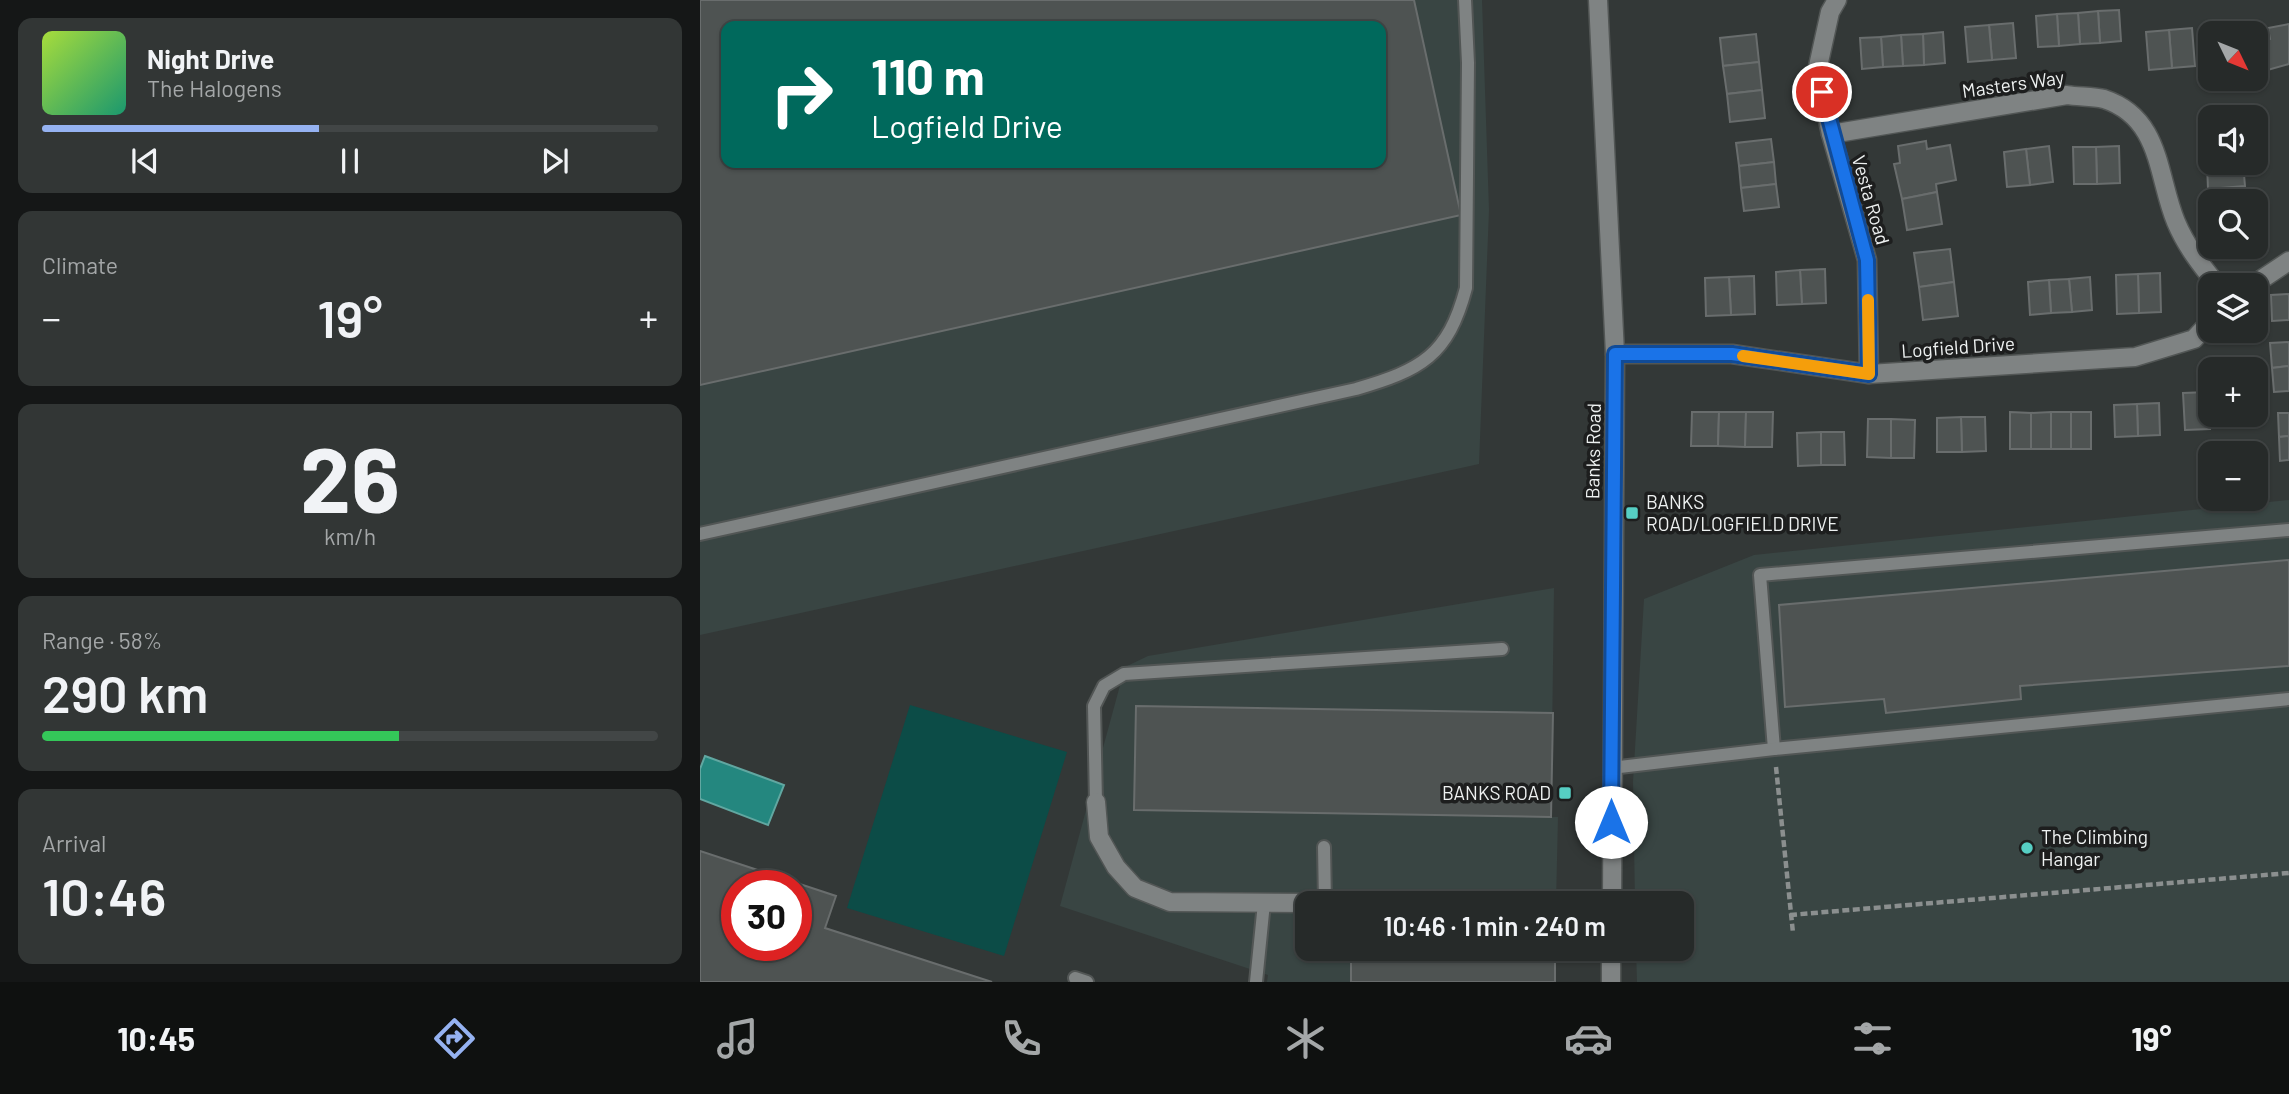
<!DOCTYPE html>
<html lang="en">
<head>
<meta charset="utf-8">
<style>
	:root { --surface:#262a29; --page:#323635; --text:#f1f3f6; --muted:#a4a7a8; --line:#424646; --accent:#95b2f1 }
	body { margin:0; font-family:Barlow,sans-serif; background:var(--page); color:var(--text); height:100vh; display:flex; flex-direction:column; font-size:26px; white-space:nowrap }
	* { box-sizing:border-box; margin:0 }
	p { font-size:23px; color:var(--muted) }
	.icon { flex:none; width:38px; height:38px; fill:none; stroke:currentColor; stroke-width:2; stroke-linecap:round; stroke-linejoin:round }
	.map { position:relative; flex:1; overflow:hidden }
	.drawer { display:flex; flex-direction:column; gap:18px; padding:18px; background:#151717; width:700px }
	.drawer>* { flex:none }
	.banner { position:absolute; left:21px; top:21px; width:665px; height:147px; border-radius:14px; box-shadow:0 2px 5px #0004,0 0 0 2px var(--line); background:#00695c; color:#fff; overflow:hidden }
	.needle { width:46px; rotate:133deg }
	.buttons { position:absolute; left:1498px; top:21px; display:grid; gap:14px }
	.buttons a { display:grid; place-items:center; width:70px; height:70px; border-radius:14px; background:var(--surface); box-shadow:0 2px 5px #0004,0 0 0 2px var(--line); font-size:35px }
	.speed { position:absolute; left:21px; top:870px; display:flex; gap:14px; font-size:35px; font-weight:700; text-align:center }
	.speed>* { display:grid; place-content:center; width:91px; height:91px; border-radius:50%; background:var(--surface); box-shadow:0 2px 5px #0004,0 0 0 2px var(--line); line-height:1 }
	.speed .limit { border:10px solid #d22; background:#fff; color:#111 }
	.pin { position:absolute; display:grid; place-items:center; width:60px; height:60px; color:#fff; margin:-30px; border:4px solid #fff; border-radius:50%; box-shadow:0 2px 7px #0007 }
	.me { position:absolute; width:77px; margin:-38px; rotate:0deg; stroke-linejoin:round; filter:drop-shadow(0 0 5px #0008) }
	.turn { display:flex; align-items:center; gap:24px; height:147px; padding:0 35px; font-size:32px }
	.turn .icon { width:91px; height:91px; stroke-width:2.5 }
	.turn b { display:block; font-size:49px; line-height:60px }
	.big { font-size:52px; font-weight:600; line-height:1.1 }
	.drawer .tile { flex:1; display:flex; flex-direction:column; justify-content:center; gap:10px; min-width:0; padding:0 24px; border-radius:14px; background:var(--page) }
	.drawer .dial { align-items:center; gap:0 }
	.dial b { font-size:91px; line-height:1 }
	.song { display:flex; align-items:center; gap:21px }
	.cover { width:84px; height:84px; border-radius:10px; background:linear-gradient(135deg,hsl(80 70% 55%),hsl(160 70% 35%)) }
	.played { height:7px; border-radius:4px; background:linear-gradient(90deg,var(--accent) 45%,var(--line) 45%) }
	.keys { display:flex; justify-content:space-around; direction:ltr }
	.heat { display:flex; justify-content:space-between; align-items:center; font-size:38px; direction:ltr }
	.charge { height:10px; border-radius:5px; background:linear-gradient(90deg,#34c759 58%,var(--line) 0) }
	.trip { position:absolute; left:595px; top:891px; width:399px; height:70px; border-radius:14px; background:var(--surface); box-shadow:0 2px 5px #0004,0 0 0 2px var(--line); font-weight:600; line-height:70px; text-align:center }
	.tabs { display:flex; height:112px; justify-content:space-around; align-items:center; background:#0f1110; color:var(--muted) }
	.tabs .icon { width:49px; height:49px }
	.tabs .active { color:var(--accent) }
	.tabs b { font-size:32px; color:var(--text) }
	main { display:flex; flex:1; min-height:0 }
	.map>svg:first-child { display:block }
	.built { fill:#394543; fill-rule:evenodd }
	.green { fill:#0c4c47 }
	.water { fill:#24877f; stroke:#61a7a1; stroke-width:2 }
	.building { fill:#4e5352; stroke:#696d6d; stroke-width:2; fill-rule:evenodd }
	.lines { fill:none; stroke-linecap:round; stroke-linejoin:round }
	.lane-casing { stroke:#525655; stroke-width:16 }
	.street-casing { stroke:#525655; stroke-width:21 }
	.path { stroke:#8b8f8f; stroke-width:4.5; stroke-dasharray:7 3.5; stroke-linecap:butt }
	.lane { stroke:#7f8383; stroke-width:12 }
	.street { stroke:#7f8383; stroke-width:18 }
	.route-casing { stroke:#114b97; stroke-width:18 }
	.route { stroke:#1a73e8; stroke-width:12 }
	.slow { stroke:#f59e0b; stroke-width:12 }
	.poi-dot { fill:#56cec3; stroke:#1d1e1e; stroke-width:2.5 }
	.labels { text-anchor:middle; stroke-width:7; stroke-linejoin:round; paint-order:stroke }
	.street-label { font-size:19px; fill:#eef1f1; stroke:#1d1e1e }
	.poi-label { font-size:19px; fill:#eef1f1; stroke:#1d1e1e; text-anchor:start }
</style>
</head>
<body>
<main>
<section class="drawer">
<div class="tile">
<div class="song"><i class="cover"></i><div><b>Night Drive</b><p>The Halogens</p></div></div>
<div class="played"></div>
<div class="keys"><svg class="icon" aria-label="previous" viewBox="0 0 24 24"><path d="M18 5L8 12l10 7zM5 5v14"/></svg><svg class="icon" aria-label="pause" viewBox="0 0 24 24"><path d="M8 5v14M16 5v14"/></svg><svg class="icon" aria-label="next" viewBox="0 0 24 24"><path d="M6 5l10 7-10 7zM19 5v14"/></svg></div>
</div>
<div class="tile"><p>Climate</p>
<div class="heat"><a>−</a><b class="big">19°</b><a>+</a></div>
</div>
<div class="tile dial"><b>26</b><p>km/h</p></div>
<div class="tile"><p>Range · 58%</p><b class="big">290 km</b><div class="charge"></div></div>
<div class="tile"><p>Arrival</p><b class="big">10:46</b></div>
</section>
<div class="map">
<svg width="1589" height="982" viewBox="0 0 1589 982">
	<rect width="100%" height="100%" fill="#333837"/>
	<!-- built -->
	<g class="built">
		<path d="M0 0H782L789 210 779 464 0 635ZM26 26H681V163H26Z"/>
		<polygon points="1589,500 1589,982 937,982 936,949 982,948 982,903 935,903 933,782 944,599 1054,555"/>
		<polygon points="854,588 851,817 858,817 856,903 607,903 607,948 855,949 855,982 567,982 568,975 360,906 425,667 448,656"/>
	</g>
	<!-- green -->
	<polygon class="green" points="210,705 367,752 304,956 147,908"/>
	<!-- water -->
	<polygon class="water" points="5,756 84,785 68,825 0,799 0,769"/>
	<!-- building -->
	<g class="building">
		<path d="M0 0H714L761 215 0 385ZM26 26H681V163H26Z"/>
		<polygon points="1419,10 1421,41 1400,43 1398,11"/>
		<polygon points="1398,11 1400,43 1380,44 1378,13"/>
		<polygon points="1378,13 1380,44 1359,46 1357,14"/>
		<polygon points="1357,14 1359,46 1338,47 1336,16"/>
		<polygon points="1313,23 1316,58 1292,60 1289,25"/>
		<polygon points="1589,24 1589,64 1564,71 1559,41 1570,39 1568,28"/>
		<polygon points="1289,25 1292,60 1268,62 1265,27"/>
		<polygon points="1492,28 1495,66 1472,68 1469,30"/>
		<polygon points="1469,30 1472,68 1449,70 1446,32"/>
		<polygon points="1243,32 1245,63 1224,65 1223,34"/>
		<polygon points="1056,34 1059,62 1023,66 1020,38"/>
		<polygon points="1223,34 1224,65 1203,66 1201,35"/>
		<polygon points="1201,35 1203,66 1183,67 1181,37"/>
		<polygon points="1181,37 1183,67 1162,69 1160,38"/>
		<polygon points="1059,62 1062,90 1027,94 1023,66"/>
		<polygon points="1062,90 1065,118 1030,122 1027,94"/>
		<polygon points="1510,127 1510,163 1530,163 1507,164 1505,128"/>
		<polygon points="1071,139 1074,162 1039,166 1036,143"/>
		<polygon points="1226,141 1227,149 1250,145 1256,180 1236,184 1237,192 1202,199 1194,164 1200,163 1198,146"/>
		<polygon points="1349,146 1353,182 1330,185 1326,149"/>
		<polygon points="1419,146 1420,183 1397,184 1396,147"/>
		<polygon points="1373,147 1396,147 1397,184 1374,184"/>
		<polygon points="1326,149 1330,185 1307,187 1304,152"/>
		<polygon points="1074,162 1076,184 1041,188 1039,166"/>
		<polygon points="1543,163 1545,186 1508,189 1507,164"/>
		<polygon points="1076,184 1079,207 1044,211 1041,188"/>
		<polygon points="1237,192 1242,224 1207,230 1202,199"/>
		<polygon points="1250,249 1254,282 1219,287 1214,253"/>
		<polygon points="1125,269 1126,303 1102,304 1100,270"/>
		<polygon points="1100,270 1102,304 1077,305 1076,272"/>
		<polygon points="1460,273 1461,312 1439,313 1438,274"/>
		<polygon points="1438,274 1439,313 1417,314 1416,275"/>
		<polygon points="1054,276 1055,314 1031,315 1029,277"/>
		<polygon points="1029,277 1031,315 1006,316 1005,278"/>
		<polygon points="1390,277 1392,310 1372,312 1369,279"/>
		<polygon points="1369,279 1372,312 1351,313 1349,280"/>
		<polygon points="1349,280 1351,313 1330,315 1328,282"/>
		<polygon points="1254,282 1258,316 1223,320 1219,287"/>
		<polygon points="1589,294 1589,320 1572,321 1571,295"/>
		<polygon points="1589,342 1589,366 1572,368 1570,343"/>
		<polygon points="1589,366 1589,391 1574,392 1572,368"/>
		<polygon points="1508,392 1510,429 1485,430 1483,393"/>
		<polygon points="1459,403 1460,435 1438,436 1437,404"/>
		<polygon points="1437,404 1438,436 1415,437 1414,405"/>
		<polygon points="992,412 1019,412 1018,446 991,446"/>
		<polygon points="1019,412 1046,412 1045,447 1018,446"/>
		<polygon points="1046,412 1073,412 1072,447 1045,447"/>
		<polygon points="1310,412 1331,413 1331,449 1310,449"/>
		<rect x="1351" y="412" width="20" height="37"/>
		<polygon points="1351,412 1351,449 1331,449 1331,413"/>
		<rect x="1371" y="412" width="20" height="37"/>
		<polygon points="1578,413 1589,413 1589,436 1579,437"/>
		<polygon points="1261,417 1285,417 1286,451 1262,452"/>
		<polygon points="1261,417 1262,452 1237,452 1237,418"/>
		<polygon points="1168,419 1191,419 1191,458 1167,457"/>
		<polygon points="1191,419 1215,420 1214,458 1191,458"/>
		<polygon points="1121,432 1144,432 1145,465 1121,465"/>
		<polygon points="1121,432 1121,465 1098,466 1097,433"/>
		<polygon points="1589,436 1589,460 1580,461 1579,437"/>
		<polygon points="1589,560 1589,666 1320,686 1321,699 1186,713 1184,699 1085,707 1079,605"/>
		<polygon points="436,706 853,713 851,817 434,810"/>
		<path d="M0 851 136 896 125 928 292 982H0ZM37 886H96V945H37Z"/>
		<rect x="651" y="948" width="204" height="34"/>
	</g>
	<g class="lines">
		<defs>
			<g id="lane">
				<path d="M0 534 656 389C721 370 748 356 766 288L768 63 765 0"/>
				<polyline points="1074,749 1060,575 1589,530"/>
				<polyline points="911,768 1074,749 1589,699"/>
				<polyline points="396,802 394,706 404,686 424,674 802,649"/>
				<polyline points="624,847 625,903"/>
				<polyline points="375,978 387,982"/>
				<polyline points="556,982 564,903"/>
			</g>
			<g id="street">
				<polyline points="898,0 915,354 912,903"/>
				<polyline points="1137,0 1130,12 1117,71 1131,134 1167,260 1169,374"/>
				<path d="M1131 134 1367 95C1378 97 1393 96 1404 99 1462 118 1457 177 1476 222 1486 246 1501 265 1517 285"/>
				<polyline points="1553,285 1589,261"/>
				<polyline points="915,354 1032,354 1169,374 1435,357 1494,339 1510,322"/>
				<polyline points="396,802 399,837 416,867 435,888 470,902 607,903"/>
				<polyline points="911,982 911,948"/>
			</g>
		</defs>
		<!-- lane casing -->
		<use href="#lane" class="lane-casing"/>
		<!-- street casing -->
		<use href="#street" class="street-casing"/>
		<!-- path -->
		<g class="path">
			<polyline points="1076,767 1093,933"/>
			<polyline points="1090,915 1589,873"/>
		</g>
		<!-- lane -->
		<use href="#lane" class="lane"/>
		<!-- street -->
		<use href="#street" class="street"/>
	</g>
	<g class="lines">
		<defs>
			<polyline id="route" points="911,822 915,354 1032,354 1169,374 1167,260 1122,92"/>
		</defs>
		<!-- route casing -->
		<use href="#route" class="route-casing"/>
		<!-- route -->
		<use href="#route" class="route"/>
		<!-- slow -->
		<polyline class="slow" points="1043,356 1169,374 1168,300"/>
	</g>
	<!-- markers -->
	<g class="poi-dot">
		<rect x="925" y="506" width="14" height="14" rx="3.5"/>
		<rect x="858" y="786" width="14" height="14" rx="3.5"/>
		<circle cx="1327" cy="848" r="7"/>
	</g>
	<g class="labels">
		<!-- street labels -->
		<g class="street-label">
			<text transform="translate(1313 84) rotate(-8)" y="7">Masters Way</text>
			<text transform="translate(1171 200) rotate(74)" y="7">Vesta Road</text>
			<text transform="translate(1258 347) rotate(-4)" y="7">Logfield Drive</text>
			<text transform="translate(893 451) rotate(-89)" y="7">Banks Road</text>
		</g>
		<!-- poi labels -->
		<g class="poi-label">
			<text x="946" y="509">BANKS<tspan x="946" dy="22">ROAD/LOGFIELD DRIVE</tspan></text>
			<text x="851" y="800" text-anchor="end">BANKS ROAD</text>
			<text x="1341" y="844">The Climbing<tspan x="1341" dy="22">Hangar</tspan></text>
		</g>
	</g>
</svg>
<div class="buttons">
<a><svg class="needle" viewBox="-14 -14 28 28"><path d="M0-13l5 13h-10z" fill="#e53935"/><path d="M0 13l5-13h-10z" fill="#a4a7a8"/></svg></a>
<a><svg class="icon" aria-label="sound" viewBox="0 0 24 24"><path d="M4 9h4l5-4v14l-5-4H4zM17 9q2 3 0 6"/></svg></a>
<a><svg class="icon" aria-label="search" viewBox="0 0 24 24"><circle cx="10" cy="10" r="6"/><path d="M15 15l6 6"/></svg></a>
<a><svg class="icon" aria-label="layers" viewBox="0 0 24 24"><path d="M12 4l9 5-9 5-9-5zM3 14l9 5 9-5"/></svg></a>
<a>+</a>
<a>−</a>
</div>
<div class="speed"><div class="limit">30</div></div>
<div class="pin" style="left:1122px;top:92px;background:#d93025"><svg class="icon" aria-label="arrive" viewBox="0 0 24 24"><path d="M6 21V4h12l-3 4 3 4H6"/></svg></div>
<svg class="me" style="left:911px;top:822px" viewBox="-20 -20 40 40"><circle r="19" fill="#fff"/><path d="M0-13L10 11 0 6-10 11z" fill="#1a73e8"/></svg>
<div class="trip">10:46 · 1 min · 240 m</div>
<div class="banner">
<div class="turn"><svg class="icon" aria-label="right" viewBox="0 0 24 24"><path d="M7 20v-9h11M14 6l5 5-5 5"/></svg><div><b>110 m</b>Logfield Drive</div></div>
</div>
</div>
</main>
<nav class="tabs">
<b>10:45</b>
<svg class="icon active" aria-label="directions" viewBox="0 0 24 24"><path d="M12 3l9 9-9 9-9-9zM9 14v-3h6M13 9l2 2-2 2"/></svg>
<svg class="icon" aria-label="music" viewBox="0 0 24 24"><path d="M9 18V5l10-2v13"/><circle cx="6" cy="18" r="3"/><circle cx="16" cy="16" r="3"/></svg>
<svg class="icon" aria-label="phone" viewBox="0 0 24 24"><path d="M5 4h4l2 5-3 2q2 4 5 5l2-3 5 2v4C11 20 4 13 5 4z"/></svg>
<svg class="icon" aria-label="climate" viewBox="0 0 24 24"><path d="M12 3v18M4 7l16 10M4 17L20 7"/></svg>
<svg class="icon" aria-label="car" viewBox="0 0 24 24"><path d="M5 17H2v-5l4-1 3-4h7l3 4 3 1v5h-3M9 17h6M6 11h13"/><circle cx="7" cy="17" r="2"/><circle cx="17" cy="17" r="2"/></svg>
<svg class="icon" aria-label="filters" viewBox="0 0 24 24"><path d="M4 7h16M4 17h16"/><circle cx="9" cy="7" r="2"/><circle cx="15" cy="17" r="2"/></svg>
<b>19°</b>
</nav>
</body>
</html>
